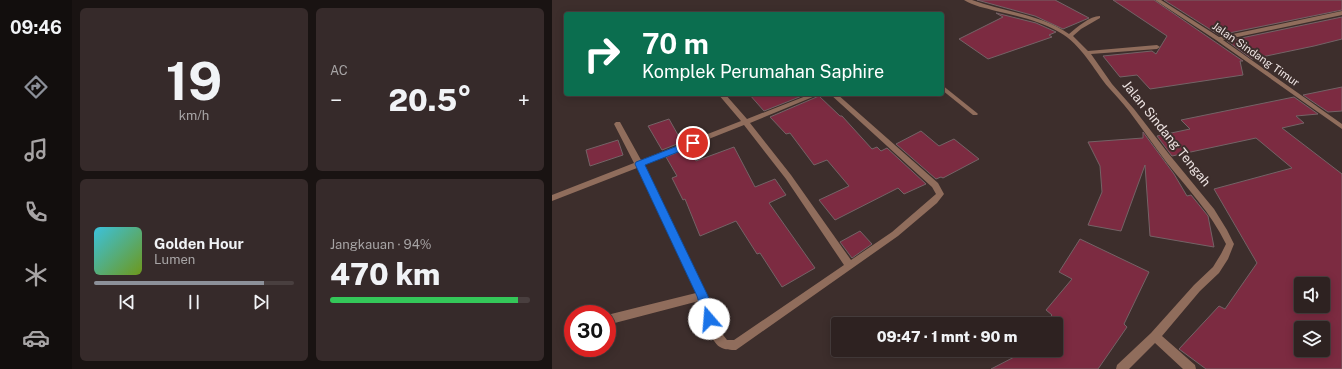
<!DOCTYPE html>
<html lang="id">
<head>
<meta charset="utf-8">
<style>
	:root { --surface:#2e2221; --page:#362a2a; --text:#f1f3f6; --muted:#a7a4a5; --line:#493f3f; --accent:#8c9099 }
	body { margin:0; font-family:"Public Sans",sans-serif; background:var(--page); color:var(--text); height:100vh; display:flex; flex-direction:column; font-size:15px; white-space:nowrap }
	* { box-sizing:border-box; margin:0 }
	p { font-size:13px; color:var(--muted) }
	.icon { flex:none; width:22px; height:22px; fill:none; stroke:currentColor; stroke-width:2; stroke-linecap:round; stroke-linejoin:round }
	.map { position:relative; flex:1; overflow:hidden }
	.sheet { display:flex; flex-direction:column; gap:8px; padding:8px; background:#191312; width:480px }
	.sheet>* { flex:none }
	.guide { position:absolute; left:12px; top:12px; width:380px; height:84px; border-radius:4px; box-shadow:0 2px 10px #0003,0 0 0 1px var(--line); background:#0b6e4f; color:#fff; overflow:hidden }
	.fabs { position:absolute; left:742px; top:277px; display:grid; gap:8px }
	.fabs a { display:grid; place-items:center; width:36px; height:36px; border-radius:4px; background:var(--surface); box-shadow:0 2px 10px #0003,0 0 0 1px var(--line); font-size:20px }
	.speed { position:absolute; left:12px; top:305px; display:flex; gap:8px; font-size:20px; font-weight:700; text-align:center }
	.speed>* { display:grid; place-content:center; width:52px; height:52px; border-radius:50%; background:var(--surface); box-shadow:0 2px 10px #0003,0 0 0 1px var(--line); line-height:1 }
	.speed .limit { border:6px solid #d22; background:#fff; color:#111 }
	.pin { position:absolute; display:grid; place-items:center; width:34px; height:34px; color:#fff; margin:-17px; border:2px solid #fff; border-radius:50%; box-shadow:0 1px 4px #0007 }
	.me { position:absolute; width:44px; margin:-22px; rotate:342deg; stroke-linejoin:round; filter:drop-shadow(0 0 3px #0008) }
	.turn { display:flex; align-items:center; gap:14px; height:84px; padding:0 12px; font-size:18px }
	.turn .icon { width:52px; height:52px; stroke-width:2.5 }
	.turn b { display:block; font-size:28px; line-height:34px }
	.big { font-size:30px; font-weight:800; line-height:1.1 }
	.sheet .tile { flex:1; display:flex; flex-direction:column; justify-content:center; gap:6px; min-width:0; padding:0 14px; border-radius:6px; background:var(--page) }
	.sheet .dial { align-items:center; gap:0 }
	.dial b { font-size:52px; line-height:1 }
	.song { display:flex; align-items:center; gap:12px }
	.cover { width:48px; height:48px; border-radius:6px; background:linear-gradient(135deg,hsl(190 70% 55%),hsl(80 70% 35%)) }
	.played { height:4px; border-radius:2px; background:linear-gradient(90deg,var(--accent) 85%,var(--line) 85%) }
	.keys { display:flex; justify-content:space-around; direction:ltr }
	.heat { display:flex; justify-content:space-between; align-items:center; font-size:22px; direction:ltr }
	.charge { height:6px; border-radius:3px; background:linear-gradient(90deg,#34c759 94%,var(--line) 0) }
	.sheet .tiles { flex:1; display:grid; gap:8px; grid-template-columns:repeat(2,1fr) }
	.trip { position:absolute; left:279px; top:317px; width:232px; height:40px; border-radius:4px; background:var(--surface); box-shadow:0 2px 10px #0003,0 0 0 1px var(--line); font-weight:800; line-height:40px; text-align:center }
	main { display:flex; flex:1; min-height:0 }
	.dock { display:flex; flex-direction:column; width:72px; justify-content:space-around; align-items:center; background:#120e0d; color:var(--muted) }
	.dock .icon { width:28px; height:28px }
	.dock .current { color:var(--accent) }
	.dock b { font-size:18px; color:var(--text) }
	.map>svg:first-child { display:block }
	.building { fill:#7c2b41; stroke:#746366; fill-rule:evenodd }
	.lines { fill:none; stroke-linecap:round; stroke-linejoin:round }
	.street { fill:#906d5c; fill-rule:evenodd }
	.route { fill:#1a73e8; stroke:#114b97 }
	.labels { text-anchor:middle; stroke-width:4; stroke-linejoin:round; paint-order:stroke }
	.far-street-label { font-size:11px; fill:#ece2e1; stroke:#3d2e2c }
	.street-label { font-size:13px; fill:#ece2e1; stroke:#3d2e2c }
</style>
</head>
<body>
<main>
<nav class="dock">
<b>09:46</b>
<svg class="icon current" aria-label="directions" viewBox="0 0 24 24"><path d="M12 3l9 9-9 9-9-9zM9 14v-3h6M13 9l2 2-2 2"/></svg>
<svg class="icon" aria-label="music" viewBox="0 0 24 24"><path d="M9 18V5l10-2v13"/><circle cx="6" cy="18" r="3"/><circle cx="16" cy="16" r="3"/></svg>
<svg class="icon" aria-label="phone" viewBox="0 0 24 24"><path d="M5 4h4l2 5-3 2q2 4 5 5l2-3 5 2v4C11 20 4 13 5 4z"/></svg>
<svg class="icon" aria-label="climate" viewBox="0 0 24 24"><path d="M12 3v18M4 7l16 10M4 17L20 7"/></svg>
<svg class="icon" aria-label="car" viewBox="0 0 24 24"><path d="M5 17H2v-5l4-1 3-4h7l3 4 3 1v5h-3M9 17h6M6 11h13"/><circle cx="7" cy="17" r="2"/><circle cx="17" cy="17" r="2"/></svg>
</nav>
<section class="sheet">
<div class="tiles">
<div class="tile dial"><b>19</b><p>km/h</p></div>
<div class="tile"><p>AC</p>
<div class="heat"><a>−</a><b class="big">20.5°</b><a>+</a></div>
</div>
<div class="tile">
<div class="song"><i class="cover"></i><div><b>Golden Hour</b><p>Lumen</p></div></div>
<div class="played"></div>
<div class="keys"><svg class="icon" aria-label="previous" viewBox="0 0 24 24"><path d="M18 5L8 12l10 7zM5 5v14"/></svg><svg class="icon" aria-label="pause" viewBox="0 0 24 24"><path d="M8 5v14M16 5v14"/></svg><svg class="icon" aria-label="next" viewBox="0 0 24 24"><path d="M6 5l10 7-10 7zM19 5v14"/></svg></div>
</div>
<div class="tile"><p>Jangkauan · 94%</p><b class="big">470 km</b><div class="charge"></div></div>
</div>
</section>
<div class="map">
<svg width="790" height="369" viewBox="0 0 790 369">
	<rect width="100%" height="100%" fill="#3d2e2c"/>
	<!-- building -->
	<g class="building">
		<polygon points="425,0 503,0 537,18 511,29 483,16"/>
		<polygon points="561,0 602,0 691,61 688,61 691,75 598,89 585,75 568,77 551,56 600,51 604,54 615,36"/>
		<polygon points="612,0 790,0 790,10 667,35"/>
		<polygon points="444,13 484,23 504,32 497,35 500,37 436,59 407,39 451,17"/>
		<polygon points="790,17 790,39 762,46 700,59 675,41"/>
		<polygon points="790,87 790,111 776,112 751,95"/>
		<polygon points="197,94 255,94 212,111"/>
		<polygon points="267,96 288,116 290,116 320,149 325,147 329,151 335,148 374,184 352,194 346,188 283,220 267,200 297,186 275,160 262,165 238,133 234,134 218,117"/>
		<path d="M742 97 766 114 744 116 752 123 730 128 790 174V369H654L627 349 667 306 673 309 705 263 662 189 740 168 704 138 620 156 605 136 638 129 629 120ZM749 284H771V306H749ZM749 328H771V350H749Z"/>
		<polygon points="117,119 130,142 110,150 96,126"/>
		<polygon points="369,131 387,146 402,139 427,159 391,178 389,177 384,179 344,144"/>
		<polygon points="591,132 622,174 635,196 639,195 656,216 662,247 598,236 593,165 569,231 536,225 550,192 548,166 536,142 591,138"/>
		<polygon points="66,140 71,155 38,166 34,150"/>
		<polygon points="182,147 203,187 223,179 234,195 217,203 263,268 230,287 208,253 205,254 184,221 148,236 133,199 131,200 120,178 125,176 114,157 134,149 138,157 140,156 144,161"/>
		<polygon points="308,231 320,244 300,258 288,242"/>
		<polygon points="528,239 597,272 572,324 575,327 546,369 439,369 470,353 467,350 504,350 504,324 491,324 500,315 494,310 520,279 507,272"/>
	</g>
	<g class="lines">
		<!-- street -->
		<g class="street">
			<path d="M412 0H420C452 12 488 14 517 34 525 27 538 16 548 16V18L529 29 521 36 536 51 605 45 608 47 605 49 539 54 560 84 582 109 616 153 662 209 675 230 682 244 676 259 667 273 648 291 610 336 643 365 644 369H631L603 343 577 369H564L565 365 599 333 642 285 661 267 669 254 674 244C659 213 636 189 615 163 602 146 590 128 577 111 571 103 564 96 557 88 541 69 530 45 507 32 488 21 465 16 444 11 434 8 421 6 412 0Z"/>
			<polygon points="603,0 609,0 667,37 790,11 790,15 671,40 790,124 790,129 664,40"/>
			<polygon points="390,85 425,113 426,114 425,115 421,115 390,90"/>
			<path d="M166 94H173L195 119 259 94H268L198 123 239 175 299 260 340 232 384 194 380 187 278 94H285L386 183 392 194 385 203 346 236 184 350C179 350 173 350 168 347 158 341 150 313 147 301L55 325V315L144 293 85 168 0 201V195L82 163 62 124 64 122H68L89 160 189 121ZM192 125 234 179 292 265 182 340H175L168 331 155 296 91 165Z"/>
		</g>
	</g>
	<!-- route -->
	<polygon class="route" points="141,140 145,143 144,145 93,165 156,296 163,319 161,323 157,324 153,323 145,296 83,164 84,162"/>
	<g class="labels">
		<!-- far-street labels -->
		<g class="far-street-label">
			<text transform="translate(704 54) rotate(35)" y="4">Jalan Sindang Timur</text>
		</g>
		<!-- street labels -->
		<g class="street-label">
			<text transform="translate(615 133) rotate(51)" y="5">Jalan Sindang Tengah</text>
		</g>
	</g>
</svg>
<div class="fabs">
<a><svg class="icon" aria-label="sound" viewBox="0 0 24 24"><path d="M4 9h4l5-4v14l-5-4H4zM17 9q2 3 0 6"/></svg></a>
<a><svg class="icon" aria-label="layers" viewBox="0 0 24 24"><path d="M12 4l9 5-9 5-9-5zM3 14l9 5 9-5"/></svg></a>
</div>
<div class="speed"><div class="limit">30</div></div>
<div class="pin" style="left:141px;top:143px;background:#d93025"><svg class="icon" aria-label="arrive" viewBox="0 0 24 24"><path d="M6 21V4h12l-3 4 3 4H6"/></svg></div>
<svg class="me" style="left:157px;top:319px" viewBox="-20 -20 40 40"><circle r="19" fill="#fff"/><path d="M0-13L10 11 0 6-10 11z" fill="#1a73e8"/></svg>
<div class="trip">09:47 · 1 mnt · 90 m</div>
<div class="guide">
<div class="turn"><svg class="icon" aria-label="right" viewBox="0 0 24 24"><path d="M7 20v-9h11M14 6l5 5-5 5"/></svg><div><b>70 m</b>Komplek Perumahan Saphire</div></div>
</div>
</div>
</main>
</body>
</html>
